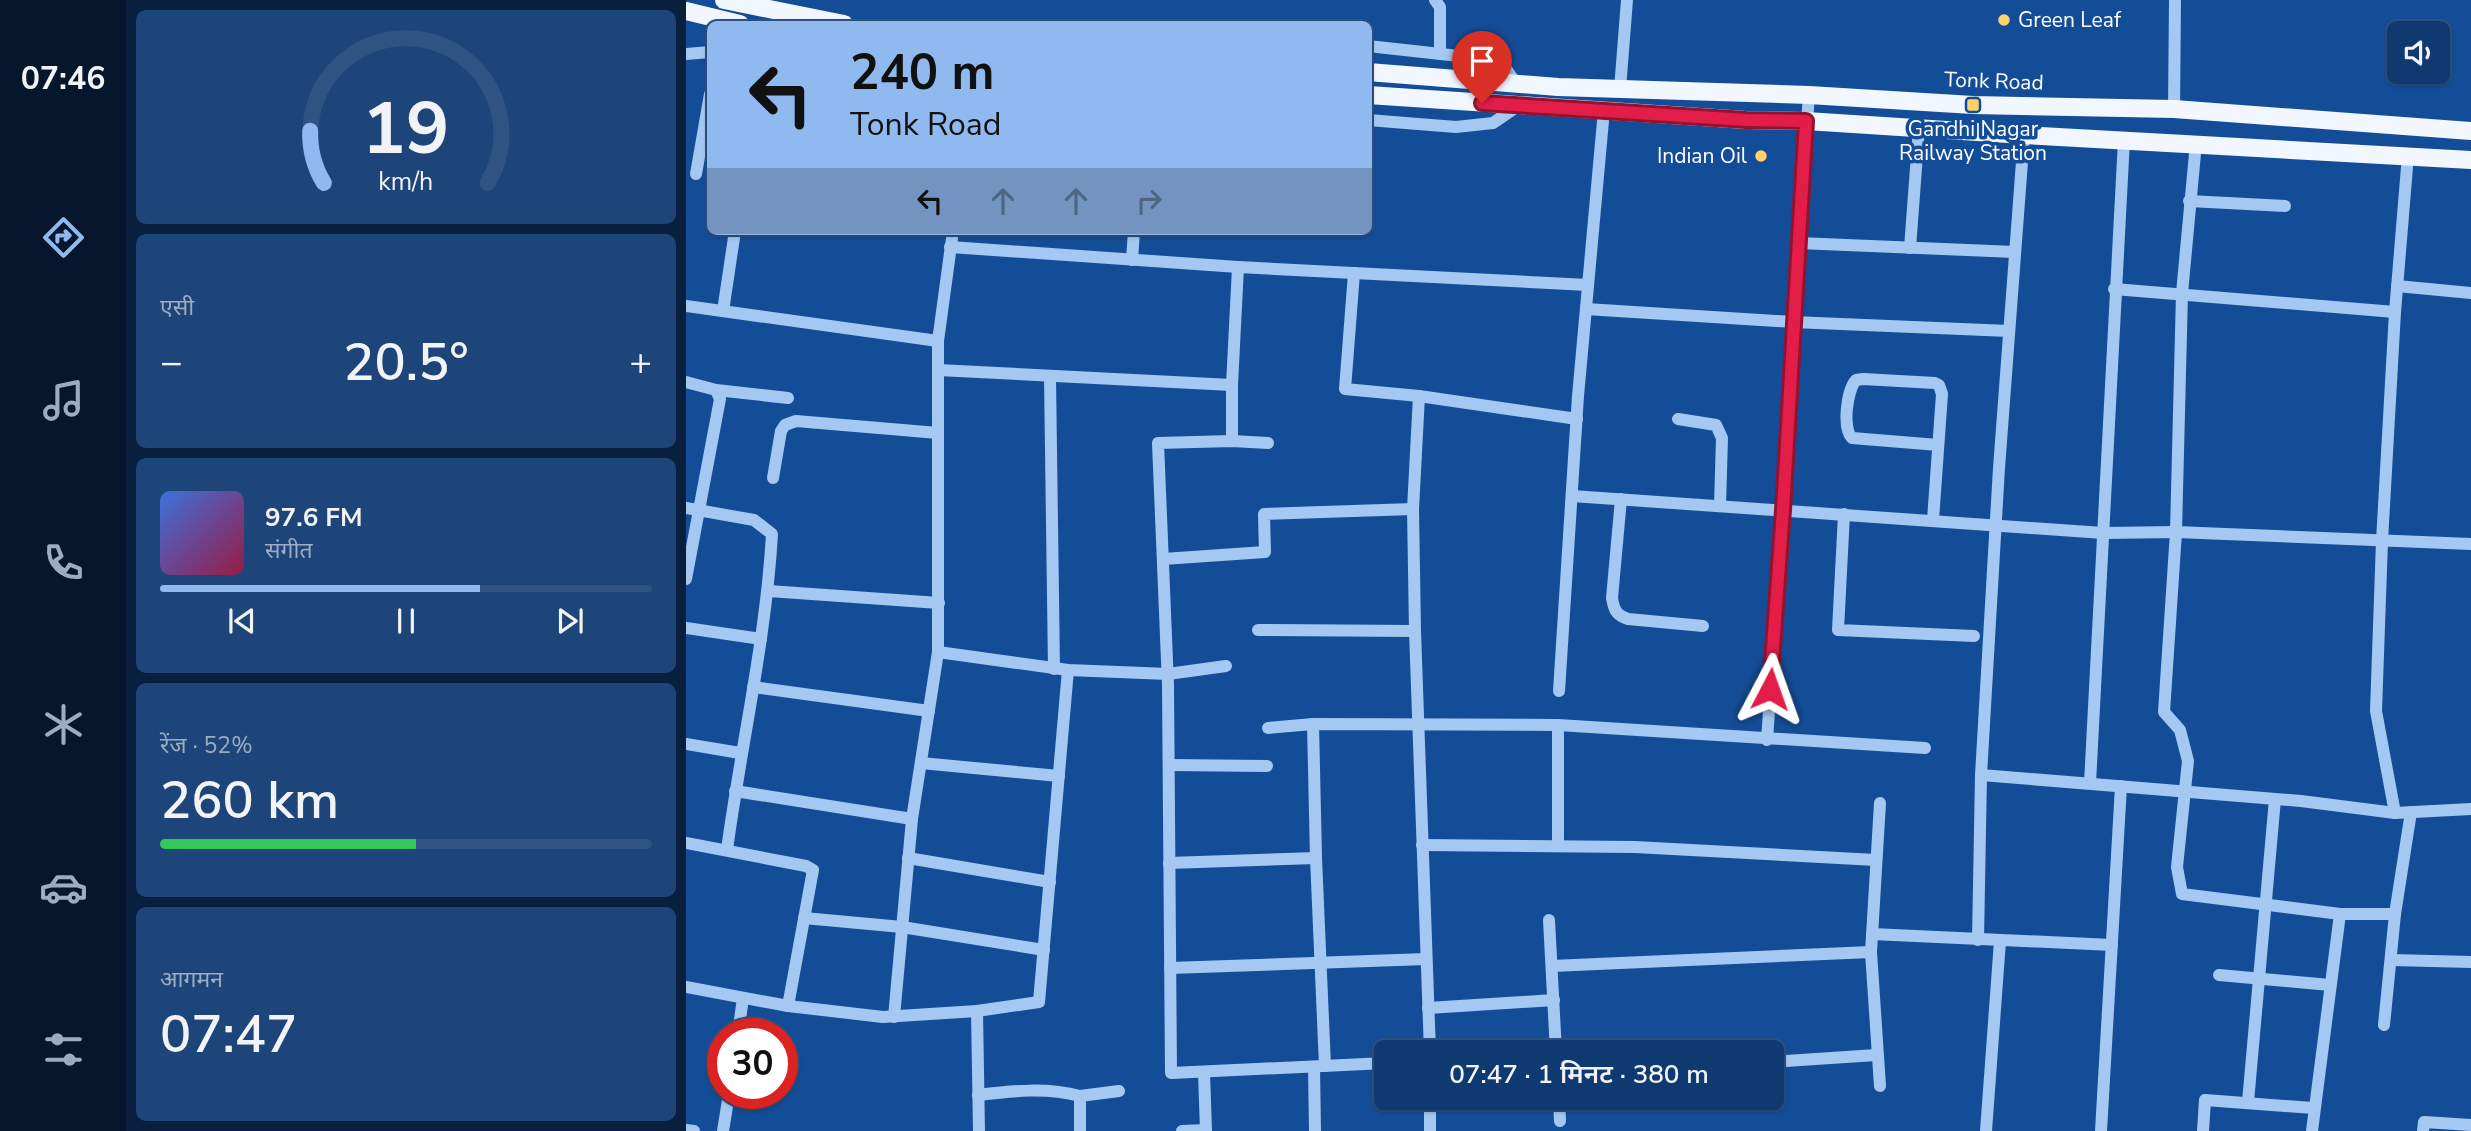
<!DOCTYPE html>
<html lang="hi">
<head>
<meta charset="utf-8">
<style>
	:root { --surface:#0f3a71; --page:#1d4579; --text:#f1f3f6; --muted:#9badc3; --line:#2f5484; --accent:#90b9f0 }
	body { margin:0; font-family:"Nunito Sans","Noto Sans Devanagari",sans-serif; background:var(--page); color:var(--text); height:100vh; display:flex; flex-direction:column; font-size:26px; white-space:nowrap }
	* { box-sizing:border-box; margin:0 }
	p { font-size:23px; color:var(--muted) }
	.icon { flex:none; width:38px; height:38px; fill:none; stroke:currentColor; stroke-width:2; stroke-linecap:round; stroke-linejoin:round }
	.map { position:relative; flex:1; overflow:hidden }
	.details { display:flex; flex-direction:column; gap:10px; padding:10px; background:#08203e; width:560px }
	.details>* { flex:none }
	.hud { position:absolute; left:21px; top:21px; width:665px; height:214px; border-radius:10px; box-shadow:0 2px 5px #0004,0 0 0 2px var(--line); background:#90b9f0; color:#111; overflow:hidden }
	.buttons { position:absolute; left:1701px; top:21px; display:grid; gap:14px }
	.buttons a { display:grid; place-items:center; width:63px; height:63px; border-radius:10px; background:var(--surface); box-shadow:0 2px 5px #0004,0 0 0 2px var(--line); font-size:35px }
	.speed { position:absolute; left:21px; top:1018px; display:flex; gap:14px; font-size:35px; font-weight:700; text-align:center }
	.speed>* { display:grid; place-content:center; width:91px; height:91px; border-radius:50%; background:var(--surface); box-shadow:0 2px 5px #0004,0 0 0 2px var(--line); line-height:1 }
	.speed .limit { border:10px solid #d22; background:#fff; color:#111 }
	.pin { position:absolute; display:grid; place-items:center; width:60px; height:60px; color:#fff; margin:-72px -30px; border-radius:50% 50% 50% 0; rotate:-45deg; box-shadow:0 0 7px #0007 }
	.pin .icon { rotate:45deg }
	.me { position:absolute; width:77px; margin:-38px; rotate:4deg; stroke-linejoin:round; filter:drop-shadow(0 0 5px #0008) }
	.turn { display:flex; align-items:center; gap:24px; height:147px; padding:0 28px; font-size:32px }
	.turn .icon { width:91px; height:91px; stroke-width:2.5 }
	.turn b { display:block; font-size:49px; line-height:60px }
	.lanes { display:flex; align-items:center; height:66px; padding:0 28px; background:#0003; justify-content:center; gap:35px; direction:ltr }
	.lanes .off { opacity:.35 }
	.big { font-size:52px; font-weight:600; line-height:1.1 }
	.details .tile { flex:1; display:flex; flex-direction:column; justify-content:center; gap:10px; min-width:0; padding:0 24px; border-radius:10px; background:var(--page) }
	.details .dial { align-items:center; gap:0 }
	.dial svg { height:182px; overflow:visible; fill:none; stroke:var(--line); stroke-width:7; stroke-linecap:round; text-anchor:middle }
	.dial text { fill:var(--text); stroke:none }
	.song { display:flex; align-items:center; gap:21px }
	.cover { width:84px; height:84px; border-radius:10px; background:linear-gradient(135deg,hsl(220 70% 55%),hsl(340 70% 35%)) }
	.played { height:7px; border-radius:4px; background:linear-gradient(90deg,var(--accent) 65%,var(--line) 65%) }
	.keys { display:flex; justify-content:space-around; direction:ltr }
	.heat { display:flex; justify-content:space-between; align-items:center; font-size:38px; direction:ltr }
	.charge { height:10px; border-radius:5px; background:linear-gradient(90deg,#34c759 52%,var(--line) 0) }
	.trip { position:absolute; left:688px; top:1040px; width:410px; height:70px; border-radius:10px; background:var(--surface); box-shadow:0 2px 5px #0004,0 0 0 2px var(--line); font-weight:600; line-height:70px; text-align:center }
	main { display:flex; flex:1; min-height:0 }
	.tabs { display:flex; flex-direction:column; width:126px; justify-content:space-around; align-items:center; background:#06172d; color:var(--muted) }
	.tabs .icon { width:49px; height:49px }
	.tabs .selected { color:var(--accent) }
	.tabs b { font-size:32px; color:var(--text) }
	.map>svg:first-child { display:block }
	.lines { fill:none; stroke-linecap:round; stroke-linejoin:round }
	.minor { stroke:#a5c8f2; stroke-width:12 }
	.major { stroke:#f1f6ff; stroke-width:18 }
	.route-casing { stroke:#92132f; stroke-width:18 }
	.route { stroke:#e11d48; stroke-width:12 }
	.poi-dot { fill:#ffd367; stroke:#144d97; stroke-width:2.5 }
	.labels { text-anchor:middle; stroke-width:7; stroke-linejoin:round; paint-order:stroke }
	.poi-label { font-size:21px; fill:#fff; stroke:#144d97; text-anchor:start }
	.street-label { font-size:21px; fill:#fff; stroke:#144d97 }
</style>
</head>
<body>
<main>
<nav class="tabs">
<b>07:46</b>
<svg class="icon selected" aria-label="directions" viewBox="0 0 24 24"><path d="M12 3l9 9-9 9-9-9zM9 14v-3h6M13 9l2 2-2 2"/></svg>
<svg class="icon" aria-label="music" viewBox="0 0 24 24"><path d="M9 18V5l10-2v13"/><circle cx="6" cy="18" r="3"/><circle cx="16" cy="16" r="3"/></svg>
<svg class="icon" aria-label="phone" viewBox="0 0 24 24"><path d="M5 4h4l2 5-3 2q2 4 5 5l2-3 5 2v4C11 20 4 13 5 4z"/></svg>
<svg class="icon" aria-label="climate" viewBox="0 0 24 24"><path d="M12 3v18M4 7l16 10M4 17L20 7"/></svg>
<svg class="icon" aria-label="car" viewBox="0 0 24 24"><path d="M5 17H2v-5l4-1 3-4h7l3 4 3 1v5h-3M9 17h6M6 11h13"/><circle cx="7" cy="17" r="2"/><circle cx="17" cy="17" r="2"/></svg>
<svg class="icon" aria-label="filters" viewBox="0 0 24 24"><path d="M4 7h16M4 17h16"/><circle cx="9" cy="7" r="2"/><circle cx="15" cy="17" r="2"/></svg>
</nav>
<section class="details">
<div class="tile dial"><svg viewBox="0 0 100 80">
<path d="M14 69A42 42 0 1 1 86 69"/>
<path d="M14 69A42 42 0 0 1 8 46" stroke="#90b9f0"/>
<text x="50" y="56" font-size="32" font-weight="700">19</text>
<text x="50" y="72" font-size="11">km/h</text>
</svg></div>
<div class="tile"><p>एसी</p>
<div class="heat"><a>−</a><b class="big">20.5°</b><a>+</a></div>
</div>
<div class="tile">
<div class="song"><i class="cover"></i><div><b>97.6 FM</b><p>संगीत</p></div></div>
<div class="played"></div>
<div class="keys"><svg class="icon" aria-label="previous" viewBox="0 0 24 24"><path d="M18 5L8 12l10 7zM5 5v14"/></svg><svg class="icon" aria-label="pause" viewBox="0 0 24 24"><path d="M8 5v14M16 5v14"/></svg><svg class="icon" aria-label="next" viewBox="0 0 24 24"><path d="M6 5l10 7-10 7zM19 5v14"/></svg></div>
</div>
<div class="tile"><p>रेंज · 52%</p><b class="big">260 km</b><div class="charge"></div></div>
<div class="tile"><p>आगमन</p><b class="big">07:47</b></div>
</section>
<div class="map">
<svg width="1785" height="1131" viewBox="0 0 1785 1131">
	<rect width="100%" height="100%" fill="#144d97"/>
	<g class="lines">
		<!-- minor -->
		<g class="minor">
			<polyline points="749,0 754,7 754,54"/>
			<polyline points="682,46 791,58 817,64 830,84"/>
			<polyline points="0,54 24,52"/>
			<polyline points="934,89 941,0"/>
			<polyline points="1488,109 1489,0"/>
			<polyline points="682,120 770,127 807,123 832,106"/>
			<polyline points="1510,143 1496,293 1490,532 1478,712 1494,730 1502,761 1491,867 1496,894 1654,914 1626,1131"/>
			<polyline points="10,174 24,94"/>
			<polyline points="1503,201 1599,206"/>
			<polyline points="1112,243 1329,252"/>
			<polyline points="264,247 552,267 902,285"/>
			<polyline points="1224,248 1233,128"/>
			<polyline points="446,260 448,231"/>
			<polyline points="668,273 659,389 733,396 891,419"/>
			<polyline points="1711,286 1785,293"/>
			<polyline points="1428,289 1709,312"/>
			<polyline points="0,306 252,341"/>
			<polyline points="900,309 1107,322 1323,331"/>
			<polyline points="37,311 49,231"/>
			<polyline points="252,370 546,385"/>
			<polyline points="364,377 368,669"/>
			<polyline points="0,382 30,390 34,399 0,579"/>
			<polyline points="30,390 102,398"/>
			<polyline points="733,396 727,509 729,631 744,1052"/>
			<polyline points="992,419 1030,425 1036,438 1034,506"/>
			<polyline points="546,441 546,385 552,267"/>
			<polyline points="582,443 546,441 472,443 482,685 485,1073 700,1063"/>
			<polyline points="87,478 95,431 99,425 110,421 252,433"/>
			<polyline points="886,496 1417,533 1490,532 1785,544"/>
			<path d="M935 499 926 598C928 610 930 615 942 619L1017 626"/>
			<path d="M0 508 68 520 86 534C80 640 55 745 41 850"/>
			<polyline points="1158,514 1152,630 1288,636"/>
			<path d="M1247 520 1256 394 1253 385 1249 383 1177 379 1170 380C1161 390 1156 428 1166 438L1252 445"/>
			<polyline points="477,559 579,552 578,514 727,509"/>
			<polyline points="83,591 253,603"/>
			<polyline points="0,628 75,639"/>
			<polyline points="572,630 729,631"/>
			<polyline points="252,652 382,670 482,674 540,666"/>
			<polyline points="67,687 243,711"/>
			<polyline points="873,691 892,396 918,110"/>
			<polyline points="627,724 630,858 639,1066"/>
			<polyline points="872,725 872,846"/>
			<polyline points="582,728 627,724 872,725 1239,748"/>
			<polyline points="1081,740 1097,510 1112,243 1123,95"/>
			<polyline points="0,744 54,753"/>
			<polyline points="235,763 373,776"/>
			<polyline points="483,765 581,766"/>
			<polyline points="1295,775 1615,801 1709,813 1785,809"/>
			<polyline points="1404,783 1438,140"/>
			<polyline points="49,791 226,819"/>
			<polyline points="1709,813 1690,711 1696,541 1709,312 1722,155"/>
			<polyline points="0,843 120,866 127,870 102,1006"/>
			<polyline points="736,845 949,847 1190,860"/>
			<polyline points="222,858 364,882"/>
			<polyline points="483,863 630,858"/>
			<polyline points="1654,914 1709,914 1725,812"/>
			<polyline points="118,918 216,927 358,950"/>
			<polyline points="863,920 870,1052"/>
			<polyline points="1186,934 1426,945"/>
			<polyline points="1292,940 1295,775 1313,468 1338,135"/>
			<polyline points="1706,960 1785,962"/>
			<polyline points="866,966 1185,952"/>
			<polyline points="484,968 740,959"/>
			<polyline points="1533,975 1644,985"/>
			<polyline points="0,987 102,1006 197,1017 291,1011 353,1002 382,670"/>
			<polyline points="742,1008 868,1000"/>
			<polyline points="291,1011 293,1131"/>
			<polyline points="208,1017 226,819 252,652 252,341 267,231"/>
			<polyline points="1698,1025 1709,914"/>
			<polyline points="52,1034 57,998"/>
			<polyline points="1085,1062 1190,1055"/>
			<polyline points="628,1067 629,1131"/>
			<polyline points="518,1072 520,1131"/>
			<polyline points="1194,1086 1185,952 1194,803"/>
			<path d="M292 1095C326 1091 360 1087 394 1096"/>
			<polyline points="744,1097 744,1131"/>
			<polyline points="873,1097 874,1121"/>
			<polyline points="1562,1102 1589,799"/>
			<polyline points="0,1130 8,1131"/>
			<polyline points="37,1131 43,1094"/>
			<polyline points="394,1131 394,1096 433,1091"/>
			<polyline points="496,1131 520,1130"/>
			<polyline points="1300,1131 1314,941"/>
			<polyline points="1415,1131 1435,786"/>
			<polyline points="1517,1131 1519,1100 1627,1108"/>
			<polyline points="1737,1131 1738,1122 1785,1125"/>
		</g>
		<!-- major -->
		<g class="major">
			<polyline points="38,0 158,24"/>
			<polyline points="0,11 54,24"/>
			<polyline points="682,72 872,87 1123,95 1287,105 1488,109 1785,131"/>
			<polyline points="682,95 1060,120 1120,121 1338,135 1785,160"/>
		</g>
	</g>
	<g class="lines">
		<defs>
			<polyline id="route" points="796,103 1060,120 1120,121 1097,510 1084,689"/>
		</defs>
		<!-- route casing -->
		<use href="#route" class="route-casing"/>
		<!-- route -->
		<use href="#route" class="route"/>
	</g>
	<!-- markers -->
	<g class="poi-dot">
		<circle cx="1318" cy="20" r="7"/>
		<rect x="1280" y="98" width="14" height="14" rx="3.5"/>
		<circle cx="1075" cy="156" r="7"/>
	</g>
	<g class="labels">
		<!-- poi labels -->
		<g class="poi-label">
			<text x="1332" y="27">Green Leaf</text>
			<text x="1287" y="136" text-anchor="middle">Gandhi Nagar<tspan x="1287" dy="24">Railway Station</tspan></text>
			<text x="1061" y="163" text-anchor="end">Indian Oil</text>
		</g>
		<!-- street labels -->
		<g class="street-label">
			<text transform="translate(1308 81) rotate(2)" y="7">Tonk Road</text>
		</g>
	</g>
</svg>
<div class="buttons">
<a><svg class="icon" aria-label="sound" viewBox="0 0 24 24"><path d="M4 9h4l5-4v14l-5-4H4zM17 9q2 3 0 6"/></svg></a>
</div>
<div class="speed"><div class="limit">30</div></div>
<div class="pin" style="left:796px;top:103px;background:#d93025"><svg class="icon" aria-label="arrive" viewBox="0 0 24 24"><path d="M6 21V4h12l-3 4 3 4H6"/></svg></div>
<svg class="me" style="left:1084px;top:689px" viewBox="-20 -20 40 40"><path d="M0-17L14 15 0 8-14 15z" fill="#e11d48" stroke="#fff" stroke-width="4"/></svg>
<div class="trip">07:47 · 1 मिनट · 380 m</div>
<div class="hud">
<div class="turn"><svg class="icon" aria-label="left" viewBox="0 0 24 24"><path d="M17 20v-9H6M10 6l-5 5 5 5"/></svg><div><b>240 m</b>Tonk Road</div></div>
<div class="lanes"><svg class="icon" aria-label="left" viewBox="0 0 24 24"><path d="M17 20v-9H6M10 6l-5 5 5 5"/></svg><svg class="icon off" aria-label="ahead" viewBox="0 0 24 24"><path d="M12 20V5M6 11l6-6 6 6"/></svg><svg class="icon off" aria-label="ahead" viewBox="0 0 24 24"><path d="M12 20V5M6 11l6-6 6 6"/></svg><svg class="icon off" aria-label="right" viewBox="0 0 24 24"><path d="M7 20v-9h11M14 6l5 5-5 5"/></svg></div>
</div>
</div>
</main>
</body>
</html>
